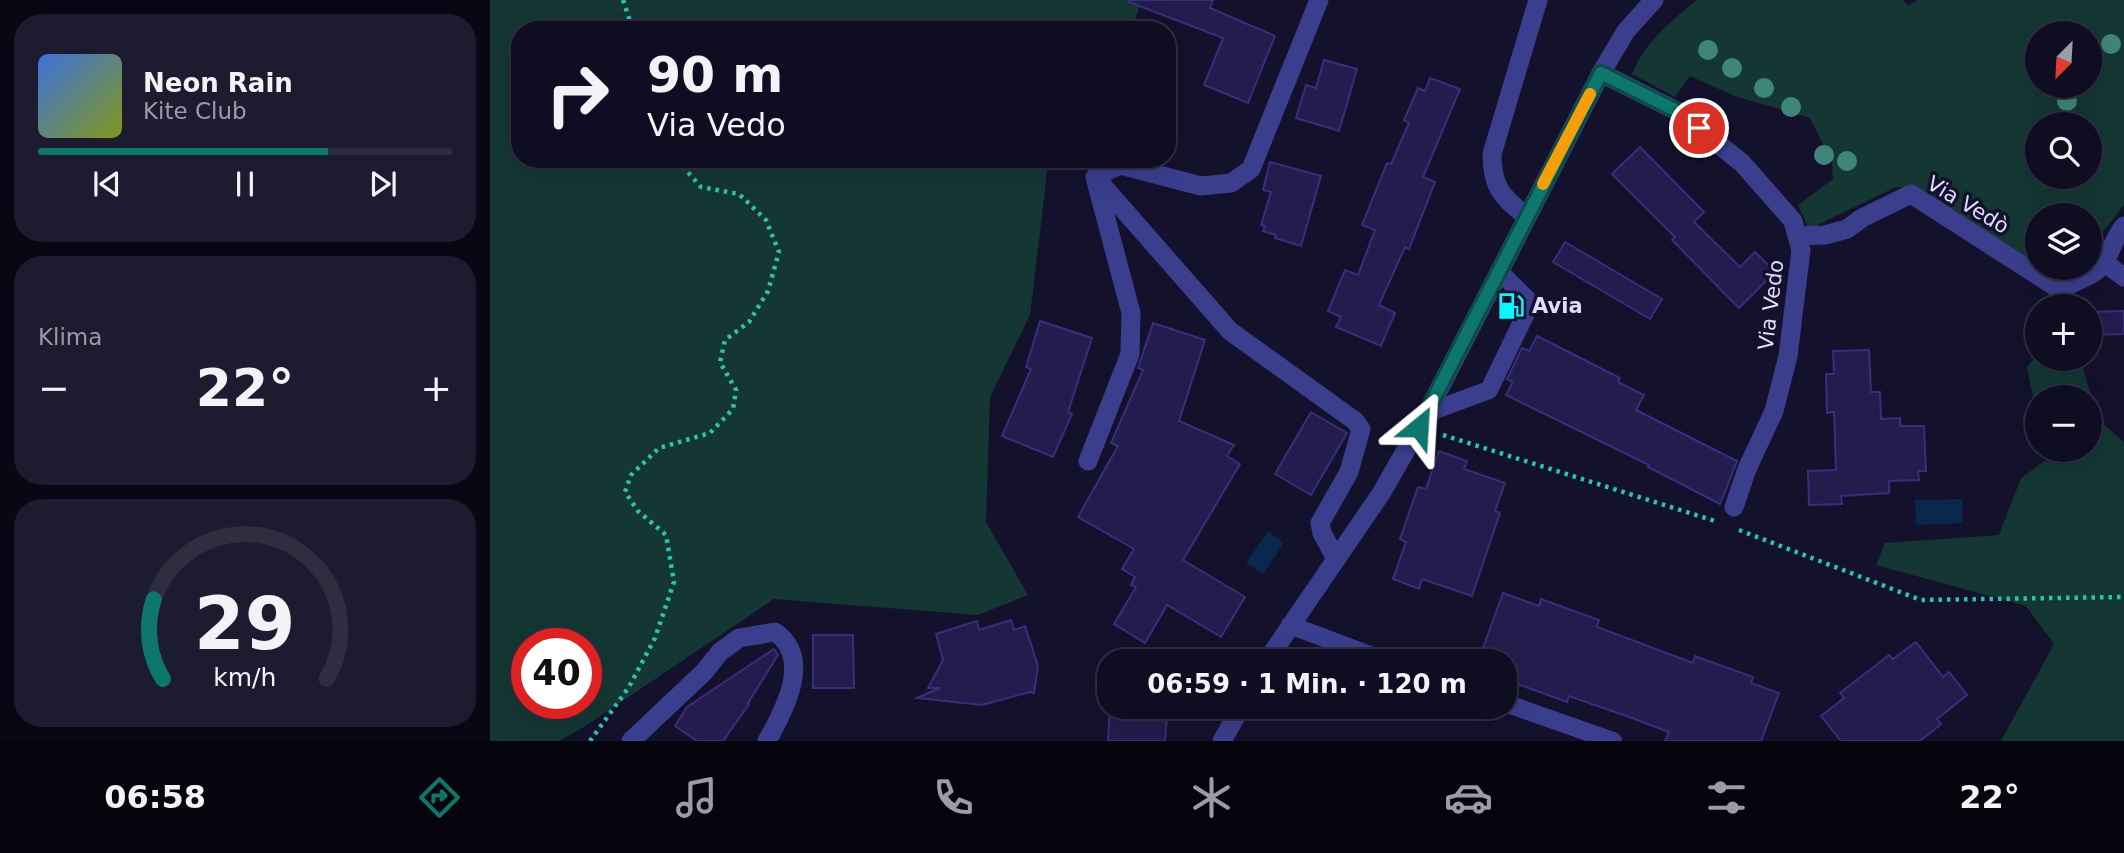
<!DOCTYPE html>
<html lang="de">
<head>
<meta charset="utf-8">
<style>
	:root { --surface:#0f0d22; --page:#1d1b2f; --text:#f1f3f6; --muted:#9b9ca5; --line:#2f2d40; --accent:#0f766e }
	body { margin:0; font-family:"DejaVu Sans",sans-serif; background:var(--page); color:var(--text); height:100vh; display:flex; flex-direction:column; font-size:26px; white-space:nowrap }
	* { box-sizing:border-box; margin:0 }
	p { font-size:23px; color:var(--muted) }
	.icon { flex:none; width:38px; height:38px; fill:none; stroke:currentColor; stroke-width:2; stroke-linecap:round; stroke-linejoin:round }
	.map { position:relative; flex:1; overflow:hidden }
	.details { display:flex; flex-direction:column; gap:14px; padding:14px; background:#080713; width:490px }
	.details>* { flex:none }
	.guide { position:absolute; left:21px; top:21px; width:665px; height:147px; border-radius:28px; box-shadow:0 7px 28px #0002,0 0 0 2px var(--line); background:#0f0d22; color:var(--text); overflow:hidden }
	.needle { width:46px; rotate:204deg }
	.fabs { position:absolute; left:1535px; top:21px; display:grid; gap:14px }
	.fabs a { display:grid; place-items:center; width:77px; height:77px; border-radius:50%; background:var(--surface); box-shadow:0 7px 28px #0002,0 0 0 2px var(--line); font-size:35px }
	.speed { position:absolute; left:21px; top:628px; display:flex; gap:14px; font-size:35px; font-weight:700; text-align:center }
	.speed>* { display:grid; place-content:center; width:91px; height:91px; border-radius:50%; background:var(--surface); box-shadow:0 7px 28px #0002,0 0 0 2px var(--line); line-height:1 }
	.speed .limit { border:10px solid #d22; background:#fff; color:#111 }
	.pin { position:absolute; display:grid; place-items:center; width:60px; height:60px; color:#fff; margin:-30px; border:4px solid #fff; border-radius:50%; box-shadow:0 2px 7px #0007 }
	.me { position:absolute; width:77px; margin:-38px; rotate:27deg; stroke-linejoin:round; filter:drop-shadow(0 0 5px #0008) }
	.turn { display:flex; align-items:center; gap:24px; height:147px; padding:0 21px; font-size:32px }
	.turn .icon { width:91px; height:91px; stroke-width:2.5 }
	.turn b { display:block; font-size:49px; line-height:60px }
	.big { font-size:52px; font-weight:800; line-height:1.1 }
	.details .widget { flex:1; display:flex; flex-direction:column; justify-content:center; gap:10px; min-width:0; padding:0 24px; border-radius:28px; background:var(--page) }
	.details .dial { align-items:center; gap:0 }
	.dial svg { height:182px; overflow:visible; fill:none; stroke:var(--line); stroke-width:7; stroke-linecap:round; text-anchor:middle }
	.dial text { fill:var(--text); stroke:none }
	.song { display:flex; align-items:center; gap:21px }
	.cover { width:84px; height:84px; border-radius:10px; background:linear-gradient(135deg,hsl(220 70% 55%),hsl(70 70% 35%)) }
	.played { height:7px; border-radius:4px; background:linear-gradient(90deg,var(--accent) 70%,var(--line) 70%) }
	.keys { display:flex; justify-content:space-around; direction:ltr }
	.heat { display:flex; justify-content:space-between; align-items:center; font-size:38px; direction:ltr }
	.trip { position:absolute; left:607px; top:649px; width:420px; height:70px; border-radius:28px; background:var(--surface); box-shadow:0 7px 28px #0002,0 0 0 2px var(--line); font-weight:800; line-height:70px; text-align:center }
	.dock { display:flex; height:112px; justify-content:space-around; align-items:center; background:#06050e; color:var(--muted) }
	.dock .icon { width:49px; height:49px }
	.dock .selected { color:var(--accent) }
	.dock b { font-size:32px; color:var(--text) }
	main { display:flex; flex:1; min-height:0 }
	.map>svg:first-child { display:block }
	.green { fill:#143733; fill-rule:evenodd }
	.water { fill:#0a274d }
	.building { fill:#231d4e; stroke:#382e7b; stroke-width:2 }
	.lines { fill:none; stroke-linecap:round; stroke-linejoin:round }
	.path { stroke:#2ec2ae; stroke-width:4.5; stroke-dasharray:3.5 5; stroke-linecap:butt }
	.service { stroke:#3b3e8d; stroke-width:18 }
	.minor { stroke:#3b3e8d; stroke-width:19 }
	.tertiary { stroke:#3b3e8d; stroke-width:19 }
	.tree { fill:#40857b }
	.route-casing { stroke:#0a4d48; stroke-width:18 }
	.route { stroke:#0f766e; stroke-width:12 }
	.slow { stroke:#f59e0b; stroke-width:12 }
	.labels { text-anchor:middle; stroke-width:7; stroke-linejoin:round; paint-order:stroke }
	.street-label { font-size:21px; fill:#dfddff; stroke:#14112d }
	.poi-label { font-size:21px; font-weight:bold; fill:#dfddff; stroke:#14112d; text-anchor:start }
</style>
</head>
<body>
<main>
<section class="details">
<div class="widget">
<div class="song"><i class="cover"></i><div><b>Neon Rain</b><p>Kite Club</p></div></div>
<div class="played"></div>
<div class="keys"><svg class="icon" aria-label="previous" viewBox="0 0 24 24"><path d="M18 5L8 12l10 7zM5 5v14"/></svg><svg class="icon" aria-label="pause" viewBox="0 0 24 24"><path d="M8 5v14M16 5v14"/></svg><svg class="icon" aria-label="next" viewBox="0 0 24 24"><path d="M6 5l10 7-10 7zM19 5v14"/></svg></div>
</div>
<div class="widget"><p>Klima</p>
<div class="heat"><a>−</a><b class="big">22°</b><a>+</a></div>
</div>
<div class="widget dial"><svg viewBox="0 0 100 80">
<path d="M14 69A42 42 0 1 1 86 69"/>
<path d="M14 69A42 42 0 0 1 10 34" stroke="#0f766e"/>
<text x="50" y="56" font-size="32" font-weight="700">29</text>
<text x="50" y="72" font-size="11">km/h</text>
</svg></div>
</section>
<div class="map">
<svg width="1634" height="741" viewBox="0 0 1634 741">
	<rect width="100%" height="100%" fill="#14112d"/>
	<!-- green -->
	<g class="green">
		<path d="M0 0H652L641 30H30V159H562L558 165 540 315 500 397 496 522 538 595 488 615 284 599 94 727 69 741H0ZM37 644H96V704H37Z"/>
		<path d="M1207 0H1413L1418 6 1427 0H1634V205L1600 248V215H1547V266L1423 189 1406 187 1319 229 1308 205 1343 179 1342 162 1320 118 1245 96 1200 76 1185 97 1142 74C1154 43 1181 21 1207 0ZM1547 33H1600V86H1547ZM1547 124H1600V177H1547Z"/>
		<polygon points="1547,355 1547,359 1590,359 1608,419 1634,442 1634,741 1511,741 1564,644 1536,606 1386,565 1395,543 1509,535 1531,478 1556,460 1554,450 1600,450 1600,397 1547,397 1547,417 1537,367"/>
	</g>
	<!-- water -->
	<g class="water">
		<polygon points="1472,499 1473,523 1426,525 1425,500"/>
		<polygon points="778,531 794,543 773,574 756,563"/>
	</g>
	<!-- building -->
	<g class="building">
		<polygon points="639,0 723,0 720,8 785,36 758,103 714,85 733,38 639,2"/>
		<polygon points="834,60 867,69 849,131 806,118 816,85 826,88"/>
		<polygon points="940,78 970,89 933,177 945,182 919,249 915,247 889,305 905,313 891,346 846,327 851,317 838,311 855,270 868,275 885,230 872,225 897,163 901,164 919,123 914,120 928,88 935,91"/>
		<polygon points="1150,147 1214,212 1204,222 1250,267 1265,252 1285,272 1249,308 1182,240 1185,237 1122,174"/>
		<polygon points="780,162 831,176 811,246 785,238 786,235 773,231 775,226 771,225 781,192 773,190"/>
		<polygon points="1075,242 1172,299 1160,319 1063,262"/>
		<polygon points="1634,311 1634,334 1600,335 1600,312"/>
		<polygon points="550,321 602,338 578,412 582,414 563,457 512,436 541,369 536,367"/>
		<polygon points="663,323 715,340 689,421 744,445 737,456 750,464 693,560 755,597 731,637 677,605 655,643 624,624 646,587 641,585 645,577 632,569 644,549 588,517 628,446 621,443 653,370 648,368"/>
		<polygon points="1047,336 1130,378 1128,382 1154,395 1146,410 1247,461 1230,504 1158,467 1159,465 1016,395 1023,382 1017,379 1032,348 1039,351"/>
		<polygon points="1379,350 1381,392 1390,392 1391,419 1410,418 1410,426 1434,426 1436,471 1428,471 1429,480 1399,481 1399,493 1351,496 1352,504 1319,505 1318,471 1346,470 1344,412 1337,413 1336,374 1344,374 1343,351"/>
		<polygon points="821,412 857,433 821,495 785,474"/>
		<polygon points="949,451 977,461 974,469 1015,483 1005,511 1010,513 982,596 932,579 929,589 903,579 916,542 910,539 928,487 936,489"/>
		<polygon points="1013,593 1049,606 1051,599 1109,620 1107,627 1203,663 1205,656 1263,677 1261,683 1289,693 1271,741 1175,741 1179,732 1142,718 1079,696 1077,702 1022,682 1024,676 1015,673 1015,662 988,662"/>
		<polygon points="521,620 524,630 535,626 548,666 544,693 540,692 492,705 427,698 450,688 438,688 453,660 446,634 487,621 489,630"/>
		<polygon points="323,635 363,635 364,688 323,688"/>
		<polygon points="1426,642 1453,677 1459,672 1477,695 1447,719 1451,724 1430,741 1351,741 1331,716 1354,698 1350,693 1399,655 1403,659"/>
		<polygon points="284,649 288,655 258,703 259,704 233,741 207,741 185,726 197,707"/>
		<polygon points="620,707 672,707 671,716 677,717 675,741 618,741"/>
	</g>
	<g class="lines">
		<!-- path -->
		<g class="path">
			<polyline points="133,0 143,30"/>
			<polyline points="953,435 1225,521"/>
			<polyline points="1249,530 1431,600 1634,597"/>
			<polyline points="100,741 139,687 165,638 184,582 176,535 148,511 135,492 141,475 169,448 220,433 243,409 246,390 230,362 235,340 259,322 278,291 289,252 276,220 249,194 211,187 186,159"/>
		</g>
		<!-- service -->
		<g class="service">
			<polyline points="937,413 999,390 1041,303 1009,271"/>
			<polyline points="800,625 898,662"/>
			<polyline points="1015,703 1123,741"/>
		</g>
		<!-- minor -->
		<g class="minor">
			<polyline points="829,0 761,169 741,183 711,186 630,165 605,177 740,331 865,421 871,429 859,472 830,523 832,533 846,559"/>
			<polyline points="1111,73 1187,111 1252,163 1303,221 1311,250 1298,356 1284,411 1257,469 1244,507"/>
			<path d="M1309 236 1335 235 1357 229 1372 218 1421 194 1569 289C1584 282 1608 275 1616 260 1622 248 1625 236 1634 226"/>
			<polyline points="1615,263 1634,277"/>
			<polyline points="598,461 640,354 641,313 606,181"/>
			<path d="M141 741 214 672 230 652 249 638 285 632C323 658 294 711 277 741"/>
		</g>
		<!-- tertiary -->
		<g class="tertiary">
			<path d="M1036 216C1011 196 1002 187 1002 154L1048 0"/>
			<polyline points="776,662 892,492 937,413 1111,73 1136,31 1164,0"/>
			<polyline points="732,741 751,707"/>
		</g>
	</g>
	<!-- trees -->
	<g class="tree">
		<circle cx="1621" cy="44" r="10"/>
		<circle cx="1218" cy="50" r="10"/>
		<circle cx="1242" cy="68" r="10"/>
		<circle cx="1274" cy="88" r="10"/>
		<circle cx="1577" cy="101" r="10"/>
		<circle cx="1301" cy="107" r="10"/>
		<circle cx="1334" cy="155" r="10"/>
		<circle cx="1357" cy="161" r="10"/>
	</g>
	<g class="lines">
		<defs>
			<polyline id="route" points="929,427 1111,73 1187,111 1209,128"/>
		</defs>
		<!-- route casing -->
		<use href="#route" class="route-casing"/>
		<!-- route -->
		<use href="#route" class="route"/>
		<!-- slow -->
		<polyline class="slow" points="1053,184 1100,94"/>
	</g>
	<!-- icons -->
	<defs>
		<symbol id="fuel-bare" viewBox="-9 -9 18 18"><path d="M-5.5-6h7V0h2V4h1.3V-2.5L3-4.5l.8-.8L6-3V5H2.5V1h-1V6h-7ZM-4.2-4.7v3.2H.2V-4.7Z" fill="#09f8ff" stroke="#14112d" stroke-width="2.5" paint-order="stroke"/></symbol>
	</defs>
	<g fill-rule="evenodd">
		<use href="#fuel-bare" x="1002" y="287" width="38" height="38"/>
	</g>
	<g class="labels">
		<!-- street labels -->
		<g class="street-label">
			<text transform="translate(1478 205) rotate(31)" y="7">Via Vedò</text>
			<text transform="translate(1281 305) rotate(-83)" y="7">Via Vedo</text>
		</g>
		<!-- poi labels -->
		<g class="poi-label">
			<text x="1042" y="313">Avia</text>
		</g>
	</g>
</svg>
<div class="fabs">
<a><svg class="needle" viewBox="-14 -14 28 28"><path d="M0-13l5 13h-10z" fill="#e53935"/><path d="M0 13l5-13h-10z" fill="#9b9ca5"/></svg></a>
<a><svg class="icon" aria-label="search" viewBox="0 0 24 24"><circle cx="10" cy="10" r="6"/><path d="M15 15l6 6"/></svg></a>
<a><svg class="icon" aria-label="layers" viewBox="0 0 24 24"><path d="M12 4l9 5-9 5-9-5zM3 14l9 5 9-5"/></svg></a>
<a>+</a>
<a>−</a>
</div>
<div class="speed"><div class="limit">40</div></div>
<div class="pin" style="left:1209px;top:128px;background:#d93025"><svg class="icon" aria-label="arrive" viewBox="0 0 24 24"><path d="M6 21V4h12l-3 4 3 4H6"/></svg></div>
<svg class="me" style="left:929px;top:427px" viewBox="-20 -20 40 40"><path d="M0-17L14 15 0 8-14 15z" fill="#0f766e" stroke="#fff" stroke-width="4"/></svg>
<div class="trip">06:59 · 1 Min. · 120 m</div>
<div class="guide">
<div class="turn"><svg class="icon" aria-label="right" viewBox="0 0 24 24"><path d="M7 20v-9h11M14 6l5 5-5 5"/></svg><div><b>90 m</b>Via Vedo</div></div>
</div>
</div>
</main>
<nav class="dock">
<b>06:58</b>
<svg class="icon selected" aria-label="directions" viewBox="0 0 24 24"><path d="M12 3l9 9-9 9-9-9zM9 14v-3h6M13 9l2 2-2 2"/></svg>
<svg class="icon" aria-label="music" viewBox="0 0 24 24"><path d="M9 18V5l10-2v13"/><circle cx="6" cy="18" r="3"/><circle cx="16" cy="16" r="3"/></svg>
<svg class="icon" aria-label="phone" viewBox="0 0 24 24"><path d="M5 4h4l2 5-3 2q2 4 5 5l2-3 5 2v4C11 20 4 13 5 4z"/></svg>
<svg class="icon" aria-label="climate" viewBox="0 0 24 24"><path d="M12 3v18M4 7l16 10M4 17L20 7"/></svg>
<svg class="icon" aria-label="car" viewBox="0 0 24 24"><path d="M5 17H2v-5l4-1 3-4h7l3 4 3 1v5h-3M9 17h6M6 11h13"/><circle cx="7" cy="17" r="2"/><circle cx="17" cy="17" r="2"/></svg>
<svg class="icon" aria-label="filters" viewBox="0 0 24 24"><path d="M4 7h16M4 17h16"/><circle cx="9" cy="7" r="2"/><circle cx="15" cy="17" r="2"/></svg>
<b>22°</b>
</nav>
</body>
</html>
